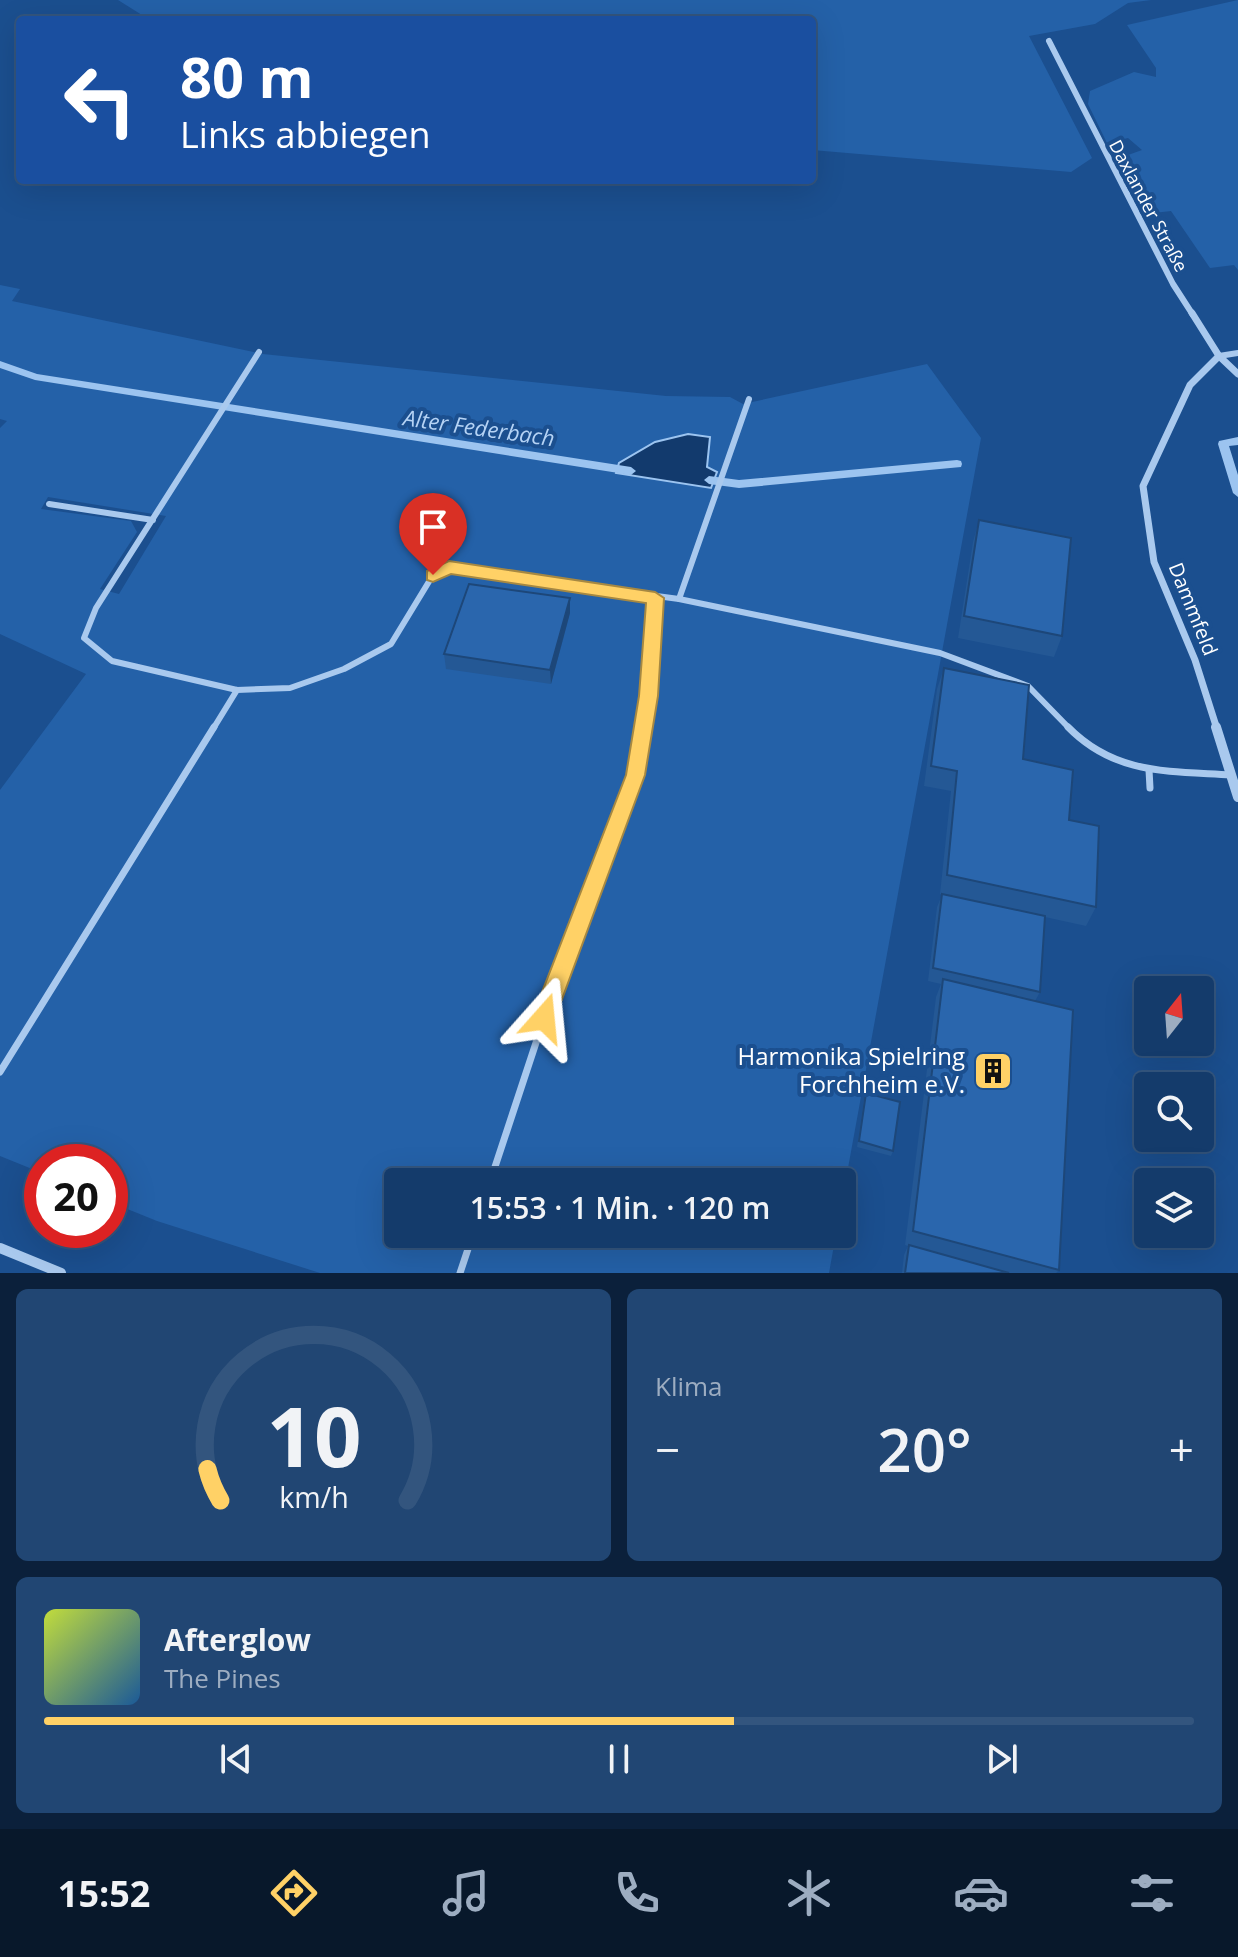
<!DOCTYPE html>
<html lang="de">
<head>
<meta charset="utf-8">
<style>
	:root { --surface:#143b6b; --page:#214673; --text:#f1f3f6; --muted:#9dadc1; --line:#33557e; --accent:#ffd166 }
	body { margin:0; font-family:"Open Sans",sans-serif; background:var(--page); color:var(--text); height:100vh; display:flex; flex-direction:column; font-size:30px; white-space:nowrap }
	* { box-sizing:border-box; margin:0 }
	p { font-size:26px; color:var(--muted) }
	.icon { flex:none; width:44px; height:44px; fill:none; stroke:currentColor; stroke-width:2; stroke-linecap:round; stroke-linejoin:round }
	.map { position:relative; height:1273px; overflow:hidden }
	.details { display:flex; flex-direction:column; gap:16px; padding:16px; background:#0b203b; flex:1 }
	.details>* { flex:none }
	.hud { position:absolute; left:16px; top:16px; width:800px; height:168px; border-radius:8px; box-shadow:0 8px 32px #0002,0 0 0 2px var(--line); background:#1a4fa0; color:#fff; overflow:hidden }
	.needle { width:52px; rotate:17deg }
	.buttons { position:absolute; left:1134px; top:976px; display:grid; gap:16px }
	.buttons a { display:grid; place-items:center; width:80px; height:80px; border-radius:8px; background:var(--surface); box-shadow:0 8px 32px #0002,0 0 0 2px var(--line); font-size:40px }
	.speed { position:absolute; left:24px; top:1144px; display:flex; gap:16px; font-size:40px; font-weight:700; text-align:center }
	.speed>* { display:grid; place-content:center; width:104px; height:104px; border-radius:50%; background:var(--surface); box-shadow:0 8px 32px #0002,0 0 0 2px var(--line); line-height:1 }
	.speed .limit { border:12px solid #d22; background:#fff; color:#111 }
	.pin { position:absolute; display:grid; place-items:center; width:68px; height:68px; color:#fff; margin:-82px -34px; border-radius:50% 50% 50% 0; rotate:-45deg; box-shadow:0 0 8px #0007 }
	.pin .icon { rotate:45deg }
	.me { position:absolute; width:88px; margin:-44px; rotate:18deg; stroke-linejoin:round; filter:drop-shadow(0 0 6px #0008) }
	.turn { display:flex; align-items:center; gap:28px; height:168px; padding:0 32px; font-size:36px }
	.turn .icon { width:104px; height:104px; stroke-width:2.5 }
	.turn b { display:block; font-size:56px; line-height:68px }
	.big { font-size:60px; font-weight:600; line-height:1.1 }
	.details .card { flex:1; display:flex; flex-direction:column; justify-content:center; gap:12px; min-width:0; padding:0 28px; border-radius:12px; background:var(--page) }
	.details .dial { align-items:center; gap:0 }
	.dial svg { height:208px; overflow:visible; fill:none; stroke:var(--line); stroke-width:7; stroke-linecap:round; text-anchor:middle }
	.dial text { fill:var(--text); stroke:none }
	.song { display:flex; align-items:center; gap:24px }
	.cover { width:96px; height:96px; border-radius:12px; background:linear-gradient(135deg,hsl(70 70% 55%),hsl(210 70% 35%)) }
	.played { height:8px; border-radius:4px; background:linear-gradient(90deg,var(--accent) 60%,var(--line) 60%) }
	.keys { display:flex; justify-content:space-around; direction:ltr }
	.heat { display:flex; justify-content:space-between; align-items:center; font-size:44px; direction:ltr }
	.details .tiles { flex:1; display:grid; gap:16px; grid-template-columns:1fr 1fr }
	.card:last-child { grid-column:span 2 }
	.trip { position:absolute; left:384px; top:1168px; width:472px; height:80px; border-radius:8px; background:var(--surface); box-shadow:0 8px 32px #0002,0 0 0 2px var(--line); font-weight:600; line-height:80px; text-align:center }
	.tab-bar { display:flex; height:128px; justify-content:space-around; align-items:center; background:#08182b; color:var(--muted) }
	.tab-bar .icon { width:56px; height:56px }
	.tab-bar .current { color:var(--accent) }
	.tab-bar b { font-size:36px; color:var(--text) }
	.map>svg:first-child { display:block }
	.green { fill:#2461a8; fill-rule:evenodd }
	.water { fill:#123a6d; stroke:#9cc4f0; stroke-width:2 }
	.lines { fill:none; stroke-linecap:round; stroke-linejoin:round }
	.stream { fill:#9cc4f0; fill-rule:evenodd }
	.service-far1 { stroke:#a9c9ee; stroke-width:6 }
	.service { stroke:#a9c9ee; stroke-width:7 }
	.minor-far2 { stroke:#a9c9ee; stroke-width:6 }
	.minor-far1 { stroke:#a9c9ee; stroke-width:7 }
	.minor { stroke:#a9c9ee; stroke-width:10 }
	.wall { fill:#245895 }
	.shaded-wall { fill:#1d4779 }
	.building { fill:#2a66ad; stroke:#1d4779; stroke-width:2 }
	.route { fill:#ffd166; stroke:#a68842; stroke-width:2 }
	.labels { text-anchor:middle; stroke-width:8; stroke-linejoin:round; paint-order:stroke }
	.far-street-label { font-size:18px; fill:#fff; stroke:#1b4f8f }
	.street-label { font-size:20px; fill:#fff; stroke:#1b4f8f }
	.water-label { font-size:22px; font-style:italic; fill:#b5d3f5; stroke:#1b4f8f }
	.near-poi-label { font-size:24px; fill:#fff; stroke:#1b4f8f; text-anchor:end }
</style>
</head>
<body>
<div class="map">
<svg width="1238" height="1273" viewBox="0 0 1238 1273">
	<rect width="100%" height="100%" fill="#1b4f8f"/>
	<!-- green -->
	<g class="green">
		<polygon points="118,0 1151,0 1128,3 1095,24 1029,36 1092,158 1071,172 812,150 812,20 150,20"/>
		<polygon points="1238,0 1238,270 1234,265 1210,268 1171,211 1145,214 1117,159 1142,150 1128,138 1107,143 1088,104 1090,91 1134,72 1156,77 1156,68 1127,25"/>
		<path d="M0 285 20 289 12 301 263 354 666 396 730 397 743 404 927 364 981 438 842 1201V1182H398V1234H836L829 1273H320L157 1221 110 1202V1162H42V1173L0 1156V790L86 674 0 634V428L7 421 0 419ZM48 497 166 516 119 594 100 589 137 532 131 521 41 509Z"/>
	</g>
	<!-- water -->
	<polygon class="water" points="688,434 710,437 707,467 717,472 711,488 616,473 619,463 655,442"/>
	<g class="lines">
		<!-- stream -->
		<g class="stream">
			<polygon points="0,361 37,374 631,467 636,471 631,475 35,380 0,368"/>
			<polygon points="1238,437 1238,445 1229,446 1238,475 1238,497 1233,493 1218,444 1219,441"/>
			<polygon points="957,460 961,461 962,464 961,467 739,488 709,484 704,480 709,476 739,480"/>
		</g>
		<!-- service-far1 -->
		<g class="service-far1">
			<polyline points="259,352 96,608 84,638 112,661 237,690 290,688 344,669 391,644 433,575 449,568 679,599 940,653 1028,686 1070,729"/>
			<polyline points="1219,356 1238,353"/>
			<polyline points="49,504 153,520"/>
			<polyline points="679,599 749,399"/>
			<polyline points="213,729 237,690"/>
			<polyline points="643,729 649,696 655,598"/>
		</g>
		<!-- service -->
		<g class="service">
			<path d="M1068 727C1115 775 1169 771 1231 775"/>
			<polyline points="1149,770 1150,788"/>
			<polyline points="0,1072 214,727"/>
			<polyline points="490,1182 562,964 635,775 643,727"/>
			<polyline points="460,1273 473,1234"/>
		</g>
		<!-- minor-far2 -->
		<polyline class="minor-far2" points="1049,41 1173,284 1193,315"/>
		<!-- minor-far1 -->
		<g class="minor-far1">
			<polyline points="1192,313 1219,356 1238,374"/>
			<polyline points="1217,729 1195,660 1154,562 1143,486 1190,385 1219,356"/>
		</g>
		<!-- minor -->
		<g class="minor">
			<polyline points="1216,727 1238,797"/>
			<polyline points="0,1248 61,1273"/>
		</g>
	</g>
	<!-- wall -->
	<g class="wall">
		<polygon points="979,520 1062,636 1054,657 958,638 973,542"/>
		<polygon points="570,598 570,613 551,684 446,669 444,654"/>
		<polygon points="944,668 1023,759 1069,820 1096,907 1086,926 1045,917 1040,992 1035,1001 1059,1270 1056,1273 902,1273 904,1255 908,1246 905,1245 936,997 941,984 928,981 937,907 942,895 940,894 951,791 924,786 937,689"/>
		<polygon points="866,1093 893,1151 891,1156 857,1147 864,1099"/>
	</g>
	<!-- shaded-wall -->
	<polygon class="shaded-wall" points="570,598 570,613 551,684 550,670"/>
	<!-- building -->
	<g class="building">
		<polygon points="979,520 1071,538 1062,636 964,616"/>
		<polygon points="469,584 570,598 550,670 444,654"/>
		<polygon points="944,668 1029,685 1023,759 1073,770 1069,820 1099,826 1096,907 947,875 957,771 931,766"/>
		<polygon points="942,894 1045,916 1040,992 933,968"/>
		<polygon points="943,979 1073,1010 1059,1270 913,1231"/>
		<polygon points="866,1093 900,1102 893,1151 859,1141"/>
		<polygon points="909,1245 1009,1273 905,1273"/>
	</g>
	<!-- route -->
	<polygon class="route" points="449,561 655,592 664,598 658,696 645,775 555,1018 552,1026 544,1029 536,1026 532,1018 626,775 639,696 646,603 451,574 433,582 427,580 427,571"/>
	<!-- icons -->
	<defs>
		<symbol id="building-square" viewBox="-11 -11 22 22"><rect x="-9" y="-9" width="18" height="18" rx="4" fill="#ffd166" stroke="#1b4f8f"/><path d="M-4-6H4V6H1V3H-1V6H-4ZM-2.5-4.3h1.7v1.8h-1.7ZM.8-4.3h1.7v1.8H.8ZM-2.5-1h1.7V.8h-1.7ZM.8-1h1.7V.8H.8Z" fill="#111"/></symbol>
	</defs>
	<g fill-rule="evenodd">
		<use href="#building-square" x="971" y="1049" width="44" height="44"/>
	</g>
	<g class="labels">
		<!-- far-street labels -->
		<g class="far-street-label">
			<text transform="translate(1148 206) rotate(62)" y="6">Daxlander Straße</text>
		</g>
		<!-- street labels -->
		<g class="street-label">
			<text transform="translate(1193 609) rotate(68)" y="7">Dammfeld</text>
		</g>
		<!-- water labels -->
		<g class="water-label">
			<text transform="translate(479 428) rotate(8)" y="8">Alter Federbach</text>
		</g>
		<!-- near-poi labels -->
		<g class="near-poi-label">
			<text x="965" y="1065">Harmonika Spielring<tspan x="965" dy="28">Forchheim e.V.</tspan></text>
		</g>
	</g>
</svg>
<div class="buttons">
<a><svg class="needle" viewBox="-14 -14 28 28"><path d="M0-13l5 13h-10z" fill="#e53935"/><path d="M0 13l5-13h-10z" fill="#9dadc1"/></svg></a>
<a><svg class="icon" aria-label="search" viewBox="0 0 24 24"><circle cx="10" cy="10" r="6"/><path d="M15 15l6 6"/></svg></a>
<a><svg class="icon" aria-label="layers" viewBox="0 0 24 24"><path d="M12 4l9 5-9 5-9-5zM3 14l9 5 9-5"/></svg></a>
</div>
<div class="speed"><div class="limit">20</div></div>
<div class="pin" style="left:433px;top:575px;background:#d93025"><svg class="icon" aria-label="arrive" viewBox="0 0 24 24"><path d="M6 21V4h12l-3 4 3 4H6"/></svg></div>
<svg class="me" style="left:544px;top:1018px" viewBox="-20 -20 40 40"><path d="M0-17L14 15 0 8-14 15z" fill="#ffd166" stroke="#fff" stroke-width="4"/></svg>
<div class="trip">15:53 · 1 Min. · 120 m</div>
<div class="hud">
<div class="turn"><svg class="icon" aria-label="left" viewBox="0 0 24 24"><path d="M17 20v-9H6M10 6l-5 5 5 5"/></svg><div><b>80 m</b>Links abbiegen</div></div>
</div>
</div>
<section class="details">
<div class="tiles">
<div class="card dial"><svg viewBox="0 0 100 80">
<path d="M14 69A42 42 0 1 1 86 69"/>
<path d="M14 69A42 42 0 0 1 9 57" stroke="#ffd166"/>
<text x="50" y="56" font-size="32" font-weight="700">10</text>
<text x="50" y="72" font-size="11">km/h</text>
</svg></div>
<div class="card"><p>Klima</p>
<div class="heat"><a>−</a><b class="big">20°</b><a>+</a></div>
</div>
<div class="card">
<div class="song"><i class="cover"></i><div><b>Afterglow</b><p>The Pines</p></div></div>
<div class="played"></div>
<div class="keys"><svg class="icon" aria-label="previous" viewBox="0 0 24 24"><path d="M18 5L8 12l10 7zM5 5v14"/></svg><svg class="icon" aria-label="pause" viewBox="0 0 24 24"><path d="M8 5v14M16 5v14"/></svg><svg class="icon" aria-label="next" viewBox="0 0 24 24"><path d="M6 5l10 7-10 7zM19 5v14"/></svg></div>
</div>
</div>
</section>
<nav class="tab-bar">
<b>15:52</b>
<svg class="icon current" aria-label="directions" viewBox="0 0 24 24"><path d="M12 3l9 9-9 9-9-9zM9 14v-3h6M13 9l2 2-2 2"/></svg>
<svg class="icon" aria-label="music" viewBox="0 0 24 24"><path d="M9 18V5l10-2v13"/><circle cx="6" cy="18" r="3"/><circle cx="16" cy="16" r="3"/></svg>
<svg class="icon" aria-label="phone" viewBox="0 0 24 24"><path d="M5 4h4l2 5-3 2q2 4 5 5l2-3 5 2v4C11 20 4 13 5 4z"/></svg>
<svg class="icon" aria-label="climate" viewBox="0 0 24 24"><path d="M12 3v18M4 7l16 10M4 17L20 7"/></svg>
<svg class="icon" aria-label="car" viewBox="0 0 24 24"><path d="M5 17H2v-5l4-1 3-4h7l3 4 3 1v5h-3M9 17h6M6 11h13"/><circle cx="7" cy="17" r="2"/><circle cx="17" cy="17" r="2"/></svg>
<svg class="icon" aria-label="filters" viewBox="0 0 24 24"><path d="M4 7h16M4 17h16"/><circle cx="9" cy="7" r="2"/><circle cx="15" cy="17" r="2"/></svg>
</nav>
</body>
</html>
